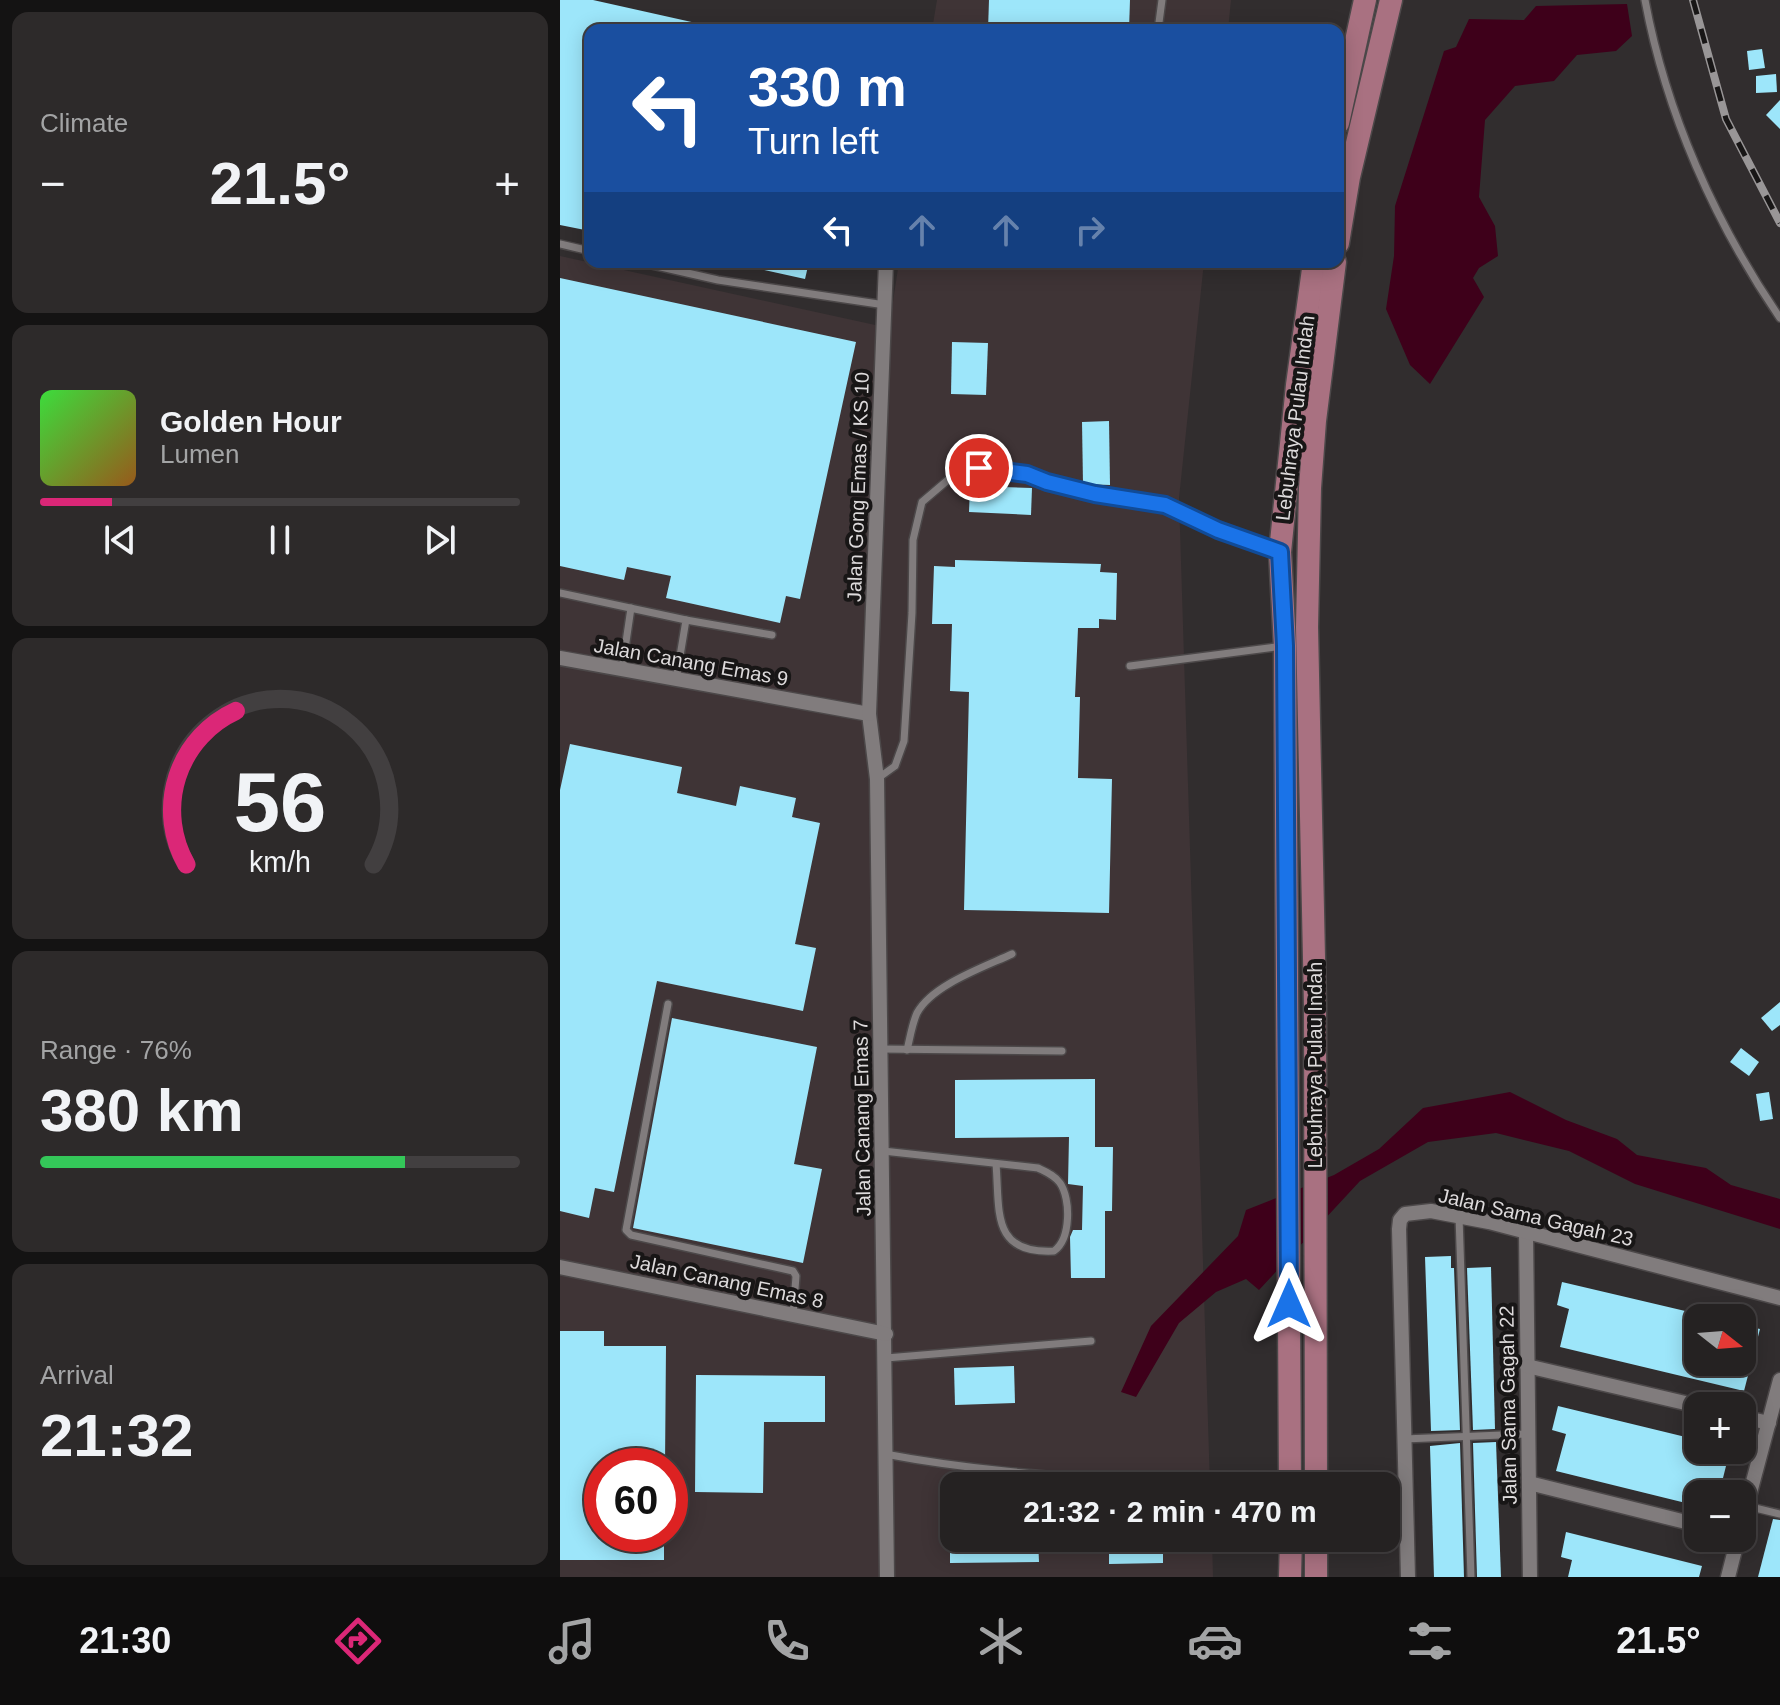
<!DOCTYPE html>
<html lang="en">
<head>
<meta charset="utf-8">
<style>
	:root { --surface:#252222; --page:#2d2a2a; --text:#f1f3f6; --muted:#a3a4a5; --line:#423f40; --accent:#db2777 }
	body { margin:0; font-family:Helvetica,sans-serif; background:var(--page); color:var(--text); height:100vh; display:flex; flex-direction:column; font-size:30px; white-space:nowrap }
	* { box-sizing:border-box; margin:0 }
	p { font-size:26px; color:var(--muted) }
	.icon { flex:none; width:44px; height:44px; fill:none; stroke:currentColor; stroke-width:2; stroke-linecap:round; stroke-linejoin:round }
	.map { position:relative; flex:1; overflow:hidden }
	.details { display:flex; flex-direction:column; gap:12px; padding:12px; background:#141313; width:560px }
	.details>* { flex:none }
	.top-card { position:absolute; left:24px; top:24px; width:760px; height:244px; border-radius:16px; box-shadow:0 4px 20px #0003,0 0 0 2px var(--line); background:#1a4fa0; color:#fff; overflow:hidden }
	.needle { width:52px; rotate:107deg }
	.buttons { position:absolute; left:1124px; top:1304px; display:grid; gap:16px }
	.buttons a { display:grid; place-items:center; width:72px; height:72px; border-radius:16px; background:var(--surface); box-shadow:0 4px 20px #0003,0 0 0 2px var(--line); font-size:40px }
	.speed { position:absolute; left:24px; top:1448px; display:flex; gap:16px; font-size:40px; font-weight:700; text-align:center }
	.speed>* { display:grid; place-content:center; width:104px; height:104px; border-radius:50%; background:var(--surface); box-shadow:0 4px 20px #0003,0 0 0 2px var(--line); line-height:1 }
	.speed .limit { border:12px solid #d22; background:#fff; color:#111 }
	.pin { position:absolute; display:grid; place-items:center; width:68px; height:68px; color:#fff; margin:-34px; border:4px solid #fff; border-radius:50%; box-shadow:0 2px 8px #0007 }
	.me { position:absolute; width:88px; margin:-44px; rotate:0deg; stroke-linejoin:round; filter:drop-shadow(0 0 6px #0008) }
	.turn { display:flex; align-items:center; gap:28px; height:168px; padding:0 32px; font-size:36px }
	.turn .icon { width:104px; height:104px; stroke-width:2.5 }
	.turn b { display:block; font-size:56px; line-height:68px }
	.lanes { display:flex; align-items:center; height:76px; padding:0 32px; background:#0003; justify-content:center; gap:40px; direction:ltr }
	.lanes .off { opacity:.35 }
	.big { font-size:60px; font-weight:800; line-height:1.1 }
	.details .card { flex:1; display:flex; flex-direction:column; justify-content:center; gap:12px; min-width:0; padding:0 28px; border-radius:16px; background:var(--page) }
	.details .dial { align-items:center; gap:0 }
	.dial svg { height:208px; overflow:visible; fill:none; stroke:var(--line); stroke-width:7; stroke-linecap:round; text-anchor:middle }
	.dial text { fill:var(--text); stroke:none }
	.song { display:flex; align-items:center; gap:24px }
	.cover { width:96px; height:96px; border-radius:12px; background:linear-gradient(135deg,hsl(120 70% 55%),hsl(30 70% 35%)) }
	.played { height:8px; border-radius:4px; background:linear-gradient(90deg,var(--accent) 15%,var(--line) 15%) }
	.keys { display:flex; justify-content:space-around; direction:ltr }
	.heat { display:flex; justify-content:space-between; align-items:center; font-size:44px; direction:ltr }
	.charge { height:12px; border-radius:6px; background:linear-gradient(90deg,#34c759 76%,var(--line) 0) }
	.trip { position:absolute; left:380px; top:1472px; width:460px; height:80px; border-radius:16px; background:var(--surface); box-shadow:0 4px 20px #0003,0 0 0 2px var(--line); font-weight:800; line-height:80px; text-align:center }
	.tab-bar { display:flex; height:128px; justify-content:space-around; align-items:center; background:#0f0e0e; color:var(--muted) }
	.tab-bar .icon { width:56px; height:56px }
	.tab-bar .on { color:var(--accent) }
	.tab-bar b { font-size:36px; color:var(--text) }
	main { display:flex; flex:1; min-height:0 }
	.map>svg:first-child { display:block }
	.built { fill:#3f3436; fill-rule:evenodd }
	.water { fill:#3e001a }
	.building { fill:#9de6fa }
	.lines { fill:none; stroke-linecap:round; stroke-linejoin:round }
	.service-casing { stroke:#4c4849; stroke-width:10 }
	.minor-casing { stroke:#4c4849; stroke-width:17 }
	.primary-casing { stroke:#4c4849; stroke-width:25 }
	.service { stroke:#817c7d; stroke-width:7 }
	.minor { stroke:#817c7d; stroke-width:14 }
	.primary { stroke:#a97181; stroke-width:22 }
	.rail-casing { stroke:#999697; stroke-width:8 }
	.rail { stroke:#181616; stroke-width:5; stroke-dasharray:15; stroke-linecap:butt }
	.route-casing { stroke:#114b97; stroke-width:20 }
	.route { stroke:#1a73e8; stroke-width:14 }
	.labels { text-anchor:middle; stroke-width:8; stroke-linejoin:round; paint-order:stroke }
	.street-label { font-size:20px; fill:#dddadb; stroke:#181616 }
</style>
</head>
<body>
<main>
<section class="details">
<div class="card"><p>Climate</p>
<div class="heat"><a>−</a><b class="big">21.5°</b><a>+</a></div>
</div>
<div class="card">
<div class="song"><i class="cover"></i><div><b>Golden Hour</b><p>Lumen</p></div></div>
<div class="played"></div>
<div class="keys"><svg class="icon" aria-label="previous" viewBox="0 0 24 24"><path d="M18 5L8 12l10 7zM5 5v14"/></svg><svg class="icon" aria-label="pause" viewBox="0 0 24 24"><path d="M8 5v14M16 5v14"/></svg><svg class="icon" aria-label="next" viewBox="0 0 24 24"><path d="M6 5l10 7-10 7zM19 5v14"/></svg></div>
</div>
<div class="card dial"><svg viewBox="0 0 100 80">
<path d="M14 69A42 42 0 1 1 86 69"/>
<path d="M14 69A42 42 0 0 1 33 10" stroke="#db2777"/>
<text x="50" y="56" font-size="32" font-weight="700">56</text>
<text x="50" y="72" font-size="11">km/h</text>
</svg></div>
<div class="card"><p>Range · 76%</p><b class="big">380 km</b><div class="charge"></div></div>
<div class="card"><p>Arrival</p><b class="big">21:32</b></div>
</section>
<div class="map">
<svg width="1220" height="1577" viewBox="0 0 1220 1577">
	<rect width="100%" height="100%" fill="#312d2e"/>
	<!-- built -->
	<g class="built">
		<polygon points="377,0 671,0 668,30 372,30"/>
		<path d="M0 256 329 328 339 262H644L619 498 650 1486H394V1538H652L653 1577H0ZM42 1466H110V1534H42Z"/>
	</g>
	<!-- water -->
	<g class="water">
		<polygon points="1067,4 1072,36 1056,51 1017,55 994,81 955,86 925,120 919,197 935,226 938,256 919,268 913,278 924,297 870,384 850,365 826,309 834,256 835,206 884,51 896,47 909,19 964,20 976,6"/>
		<polygon points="950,1092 1006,1120 1057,1139 1077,1155 1146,1168 1171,1185 1220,1199 1220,1229 1075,1184 1009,1151 936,1133 868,1142 800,1181 699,1290 686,1279 656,1292 619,1323 576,1397 561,1392 591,1326 678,1236 686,1210 774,1175 819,1149 863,1108"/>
	</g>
	<!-- building -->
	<g class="building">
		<polygon points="0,0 33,0 145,25 144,30 30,30 30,231 0,225"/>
		<polygon points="429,0 570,0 569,30 428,30"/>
		<polygon points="1202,49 1205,68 1189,70 1187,51"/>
		<polygon points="1216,74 1217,92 1196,93 1196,76"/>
		<polygon points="1220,100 1220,129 1206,115"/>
		<polygon points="192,262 249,262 245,279 191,267"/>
		<polygon points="0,278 296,342 240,599 226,596 220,623 106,598 111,576 67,567 64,580 0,566"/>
		<polygon points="392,342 428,343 426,395 391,394"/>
		<polygon points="549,421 550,485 523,484 522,422"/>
		<polygon points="410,486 472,488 471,515 409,512"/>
		<polygon points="395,560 541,564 540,572 557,573 556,620 539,619 539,628 518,628 515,697 520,697 518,778 552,779 549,913 404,910 409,692 390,691 392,624 372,624 374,566 395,567"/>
		<polygon points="10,744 122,767 117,793 176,806 180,786 236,798 232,817 260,823 235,944 256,948 243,1011 97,981 54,1192 35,1188 29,1218 0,1211 0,790"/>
		<polygon points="1220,1002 1220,1025 1212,1031 1201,1018"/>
		<polygon points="112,1018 257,1047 234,1164 262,1169 243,1263 73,1228"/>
		<polygon points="1181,1048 1199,1062 1189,1076 1170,1062"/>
		<polygon points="535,1079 535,1147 553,1147 552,1211 545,1211 545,1278 511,1278 510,1237 513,1230 522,1230 523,1186 508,1184 509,1137 395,1138 395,1080"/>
		<polygon points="1209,1092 1213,1119 1200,1121 1196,1094"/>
		<polygon points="891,1256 891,1268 894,1268 900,1430 871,1431 865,1257"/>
		<polygon points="931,1267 935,1429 913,1430 907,1268"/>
		<polygon points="1002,1282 1138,1314 1138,1362 1164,1362 1182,1366 1182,1325 1200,1329 1184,1391 1000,1347 1009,1309 997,1305"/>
		<polygon points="0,1331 44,1331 44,1346 106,1346 105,1466 42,1466 42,1534 104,1534 104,1560 0,1560"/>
		<polygon points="454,1366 455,1403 395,1405 394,1368"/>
		<polygon points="136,1375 265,1376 265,1422 204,1422 203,1493 135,1492"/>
		<polygon points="998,1406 1138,1440 1138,1450 1170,1450 1159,1494 1138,1494 1138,1506 996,1471 1006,1434 992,1430"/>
		<polygon points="936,1442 941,1577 917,1577 913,1443"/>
		<polygon points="900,1443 904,1577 874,1577 870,1446"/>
		<polygon points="1213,1519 1220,1520 1220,1577 1198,1577"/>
		<polygon points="1006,1532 1142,1566 1139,1577 1008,1577 1012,1560 1001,1557"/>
		<polygon points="390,1538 478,1538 479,1562 390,1563"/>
		<polygon points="549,1538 603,1538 603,1563 549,1564"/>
	</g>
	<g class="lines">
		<defs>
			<g id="service">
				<path d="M1085 0C1106 113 1155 223 1220 318"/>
				<polyline points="598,30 602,0"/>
				<polyline points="0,244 30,251"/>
				<polyline points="79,262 158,280 325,305"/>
				<polyline points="0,593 126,620 116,680"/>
				<polyline points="126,620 212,635"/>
				<polyline points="570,666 723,646"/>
				<polyline points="62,669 71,608"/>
				<polyline points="317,779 335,766 344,741 352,613 353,540 362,502 389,479 419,468 467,474 487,482 535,494 605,505 658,530 718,551"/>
				<polyline points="108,1004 66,1230 71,1235 233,1271 236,1276 233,1315"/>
				<polyline points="320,1049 502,1051"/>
				<path d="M347 1050C350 1038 352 1024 357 1013 372 985 424 967 452 954"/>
				<path d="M323 1151 478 1168C486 1172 494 1175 500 1183 511 1199 511 1239 494 1251 431 1254 440 1212 436 1164"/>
				<polyline points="899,1216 911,1577"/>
				<polyline points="326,1358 531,1341"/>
				<polyline points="844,1439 968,1434"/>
				<path d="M325 1454C419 1472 513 1477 608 1484"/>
				<polyline points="1187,1506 1220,1514"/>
			</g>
			<g id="minor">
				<polyline points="0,658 309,714 317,779 327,1577"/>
				<polyline points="309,714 326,262"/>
				<polyline points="966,1232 970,1577"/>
				<polyline points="0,1267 326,1334"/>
				<polyline points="967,1366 1138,1406"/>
				<polyline points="1182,1417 1209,1423"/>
				<polyline points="969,1483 1138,1525"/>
				<polyline points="1182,1523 1220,1380"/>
				<polyline points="848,1577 839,1229 840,1220 845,1214 871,1211 929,1222 1220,1298"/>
				<polyline points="1168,1577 1178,1538"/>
			</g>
			<g id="primary">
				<polyline points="778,123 805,0"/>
				<polyline points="778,243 789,177 831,0"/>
				<polyline points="730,1486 725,646 720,552 737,385 754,262"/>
				<polyline points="756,1486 755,1005 747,627 750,488 755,421 775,262"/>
				<polyline points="756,1538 756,1577"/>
				<polyline points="730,1577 731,1538"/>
			</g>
		</defs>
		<!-- service casing -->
		<use href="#service" class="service-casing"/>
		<!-- minor casing -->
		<use href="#minor" class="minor-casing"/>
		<!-- primary casing -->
		<use href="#primary" class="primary-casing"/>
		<!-- service -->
		<use href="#service" class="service"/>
		<!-- minor -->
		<use href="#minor" class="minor"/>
		<!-- primary -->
		<use href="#primary" class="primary"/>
		<defs>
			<polyline id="rail" points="1133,0 1166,119 1220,223"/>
		</defs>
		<!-- rail casing -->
		<use href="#rail" class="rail-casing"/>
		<!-- rail -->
		<use href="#rail" class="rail"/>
	</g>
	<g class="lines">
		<defs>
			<polyline id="route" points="419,468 467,474 487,482 535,494 605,505 658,530 720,552 725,646 729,1304"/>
		</defs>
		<!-- route casing -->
		<use href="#route" class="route-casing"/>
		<!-- route -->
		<use href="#route" class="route"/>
	</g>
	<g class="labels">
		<!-- street labels -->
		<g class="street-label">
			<text transform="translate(735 418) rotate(-83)" y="7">Lebuhraya Pulau Indah</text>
			<text transform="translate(298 487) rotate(-88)" y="7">Jalan Gong Emas / KS 10</text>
			<text transform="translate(131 662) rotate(10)" y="7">Jalan Canang Emas 9</text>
			<text transform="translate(755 1065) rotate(-90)" y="7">Lebuhraya Pulau Indah</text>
			<text transform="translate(302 1118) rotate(-91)" y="7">Jalan Canang Emas 7</text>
			<text transform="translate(976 1217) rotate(13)" y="7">Jalan Sama Gagah 23</text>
			<text transform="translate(167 1281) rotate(12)" y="7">Jalan Canang Emas 8</text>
			<text transform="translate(948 1405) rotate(-91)" y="7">Jalan Sama Gagah 22</text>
		</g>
	</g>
</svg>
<div class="buttons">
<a><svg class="needle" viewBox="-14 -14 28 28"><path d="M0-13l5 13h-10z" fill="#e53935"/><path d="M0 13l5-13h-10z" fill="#a3a4a5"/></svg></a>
<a>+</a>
<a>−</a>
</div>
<div class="speed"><div class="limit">60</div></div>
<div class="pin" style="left:419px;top:468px;background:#d93025"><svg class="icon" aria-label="arrive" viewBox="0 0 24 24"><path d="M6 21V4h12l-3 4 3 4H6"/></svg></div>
<svg class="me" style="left:729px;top:1304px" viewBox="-20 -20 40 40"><path d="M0-17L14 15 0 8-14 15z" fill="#1a73e8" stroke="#fff" stroke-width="4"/></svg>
<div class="trip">21:32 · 2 min · 470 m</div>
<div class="top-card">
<div class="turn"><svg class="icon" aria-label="left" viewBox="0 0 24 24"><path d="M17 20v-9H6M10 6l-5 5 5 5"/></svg><div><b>330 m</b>Turn left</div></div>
<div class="lanes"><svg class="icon" aria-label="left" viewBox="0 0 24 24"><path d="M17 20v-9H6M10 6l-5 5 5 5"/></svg><svg class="icon off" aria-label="ahead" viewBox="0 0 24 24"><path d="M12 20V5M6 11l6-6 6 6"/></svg><svg class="icon off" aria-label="ahead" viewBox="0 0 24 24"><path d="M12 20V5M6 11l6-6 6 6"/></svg><svg class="icon off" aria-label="right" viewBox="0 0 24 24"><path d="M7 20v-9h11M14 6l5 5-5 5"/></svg></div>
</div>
</div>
</main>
<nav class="tab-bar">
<b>21:30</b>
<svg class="icon on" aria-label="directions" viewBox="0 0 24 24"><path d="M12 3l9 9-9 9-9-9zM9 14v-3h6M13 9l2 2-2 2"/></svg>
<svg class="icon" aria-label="music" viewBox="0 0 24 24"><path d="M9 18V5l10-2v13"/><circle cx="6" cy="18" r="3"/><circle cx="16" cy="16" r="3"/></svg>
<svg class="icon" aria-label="phone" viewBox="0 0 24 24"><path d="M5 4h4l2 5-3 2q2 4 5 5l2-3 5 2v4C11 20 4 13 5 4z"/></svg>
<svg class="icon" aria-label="climate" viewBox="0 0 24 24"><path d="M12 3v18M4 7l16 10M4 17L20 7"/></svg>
<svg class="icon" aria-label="car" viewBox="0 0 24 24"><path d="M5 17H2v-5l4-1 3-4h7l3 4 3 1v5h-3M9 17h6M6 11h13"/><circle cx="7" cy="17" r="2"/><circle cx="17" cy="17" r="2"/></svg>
<svg class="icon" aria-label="filters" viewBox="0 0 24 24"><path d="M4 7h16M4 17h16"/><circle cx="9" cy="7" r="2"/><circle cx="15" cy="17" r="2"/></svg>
<b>21.5°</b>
</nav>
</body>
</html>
